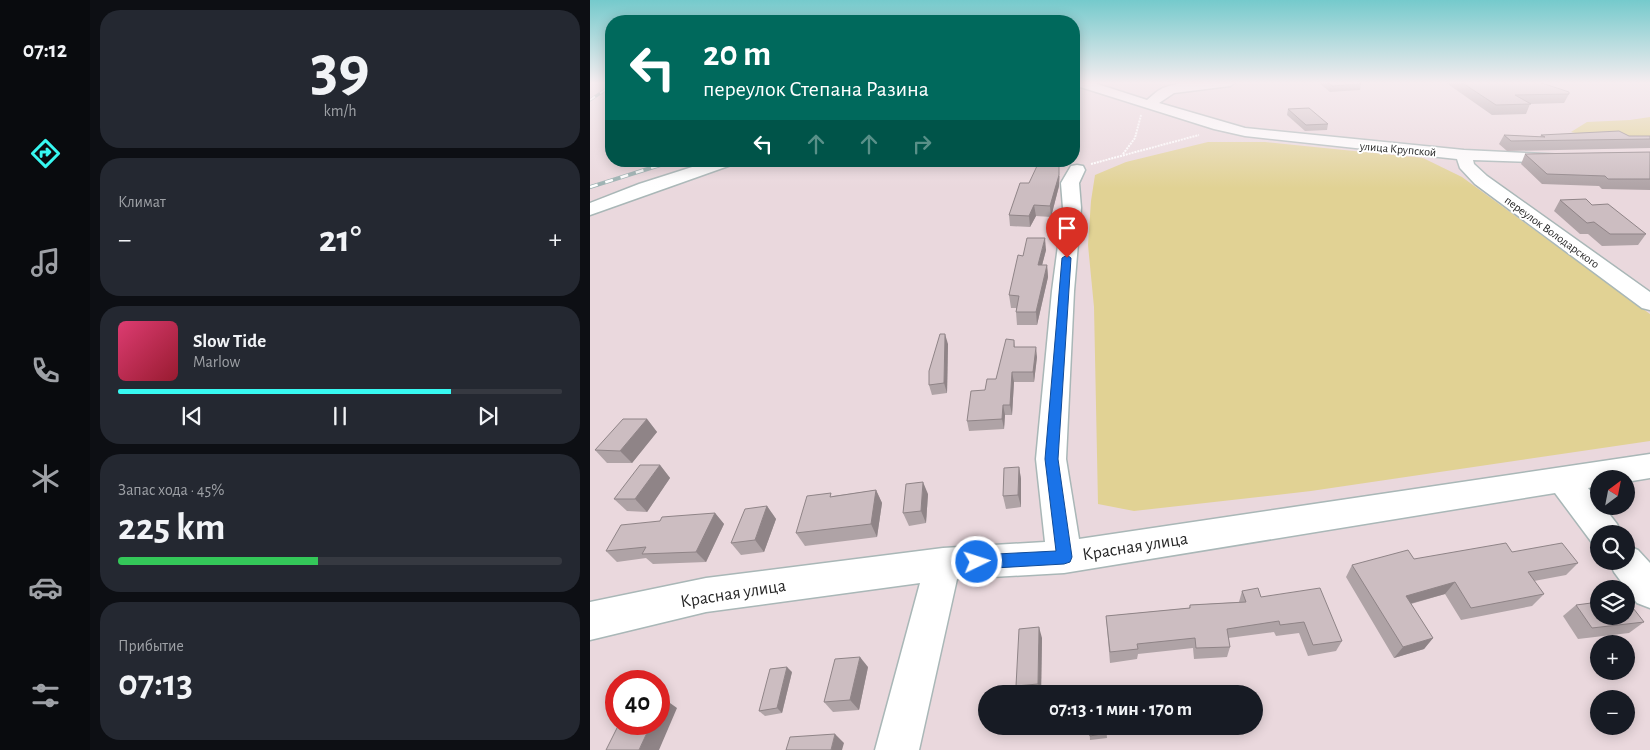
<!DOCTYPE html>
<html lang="ru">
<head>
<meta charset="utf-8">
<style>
	:root { --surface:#171b24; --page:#242831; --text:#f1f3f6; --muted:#9ea1a6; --line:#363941; --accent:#37f8f1 }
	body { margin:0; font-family:"Alegreya Sans",sans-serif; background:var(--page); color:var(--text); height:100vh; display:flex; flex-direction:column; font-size:19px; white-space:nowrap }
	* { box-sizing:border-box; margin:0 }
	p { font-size:16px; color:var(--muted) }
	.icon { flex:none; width:28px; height:28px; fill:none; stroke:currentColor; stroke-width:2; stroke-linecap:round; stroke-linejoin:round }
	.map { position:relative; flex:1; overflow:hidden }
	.side { display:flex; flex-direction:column; gap:10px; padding:10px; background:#0d0f14; width:500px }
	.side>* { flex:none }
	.hud { position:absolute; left:15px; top:15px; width:475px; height:152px; border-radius:20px; box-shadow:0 2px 12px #0003; background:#00695c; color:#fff; overflow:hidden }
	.needle { width:32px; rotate:32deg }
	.tools { position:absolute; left:1000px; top:470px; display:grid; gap:10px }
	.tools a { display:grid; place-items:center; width:45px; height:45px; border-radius:50%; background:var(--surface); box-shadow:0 2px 12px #0003; font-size:25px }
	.speed { position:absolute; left:15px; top:670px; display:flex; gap:10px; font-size:25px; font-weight:700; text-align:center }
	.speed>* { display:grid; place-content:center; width:65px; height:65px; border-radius:50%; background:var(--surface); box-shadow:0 2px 12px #0003; line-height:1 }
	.speed .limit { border:8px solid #d22; background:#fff; color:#111 }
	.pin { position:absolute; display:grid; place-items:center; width:42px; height:42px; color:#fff; margin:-51px -21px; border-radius:50% 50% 50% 0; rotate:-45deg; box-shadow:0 0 5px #0007 }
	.pin .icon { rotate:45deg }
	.me { position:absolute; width:55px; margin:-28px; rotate:86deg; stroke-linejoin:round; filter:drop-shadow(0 0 4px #0008) }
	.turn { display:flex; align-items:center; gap:18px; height:105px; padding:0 15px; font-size:22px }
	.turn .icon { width:65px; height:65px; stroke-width:2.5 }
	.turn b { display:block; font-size:35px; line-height:42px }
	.lanes { display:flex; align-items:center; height:48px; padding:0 15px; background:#0003; justify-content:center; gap:25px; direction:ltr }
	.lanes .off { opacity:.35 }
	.big { font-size:38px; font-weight:600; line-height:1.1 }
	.side .tile { flex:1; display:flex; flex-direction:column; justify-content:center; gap:8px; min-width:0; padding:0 18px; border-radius:20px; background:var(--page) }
	.side .dial { align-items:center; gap:0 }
	.dial b { font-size:65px; line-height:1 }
	.song { display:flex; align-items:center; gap:15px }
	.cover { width:60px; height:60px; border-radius:8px; background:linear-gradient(135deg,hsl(340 70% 55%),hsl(350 70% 35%)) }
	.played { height:5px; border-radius:2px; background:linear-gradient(90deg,var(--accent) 75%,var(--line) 75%) }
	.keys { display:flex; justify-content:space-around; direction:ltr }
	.heat { display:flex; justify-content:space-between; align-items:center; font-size:28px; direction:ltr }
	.charge { height:8px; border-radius:4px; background:linear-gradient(90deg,#34c759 45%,var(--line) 0) }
	.trip { position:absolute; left:388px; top:685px; width:285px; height:50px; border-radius:25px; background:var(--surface); box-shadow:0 2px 12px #0003; font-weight:600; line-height:50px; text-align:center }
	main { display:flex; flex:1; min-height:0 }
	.tabs { display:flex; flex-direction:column; width:90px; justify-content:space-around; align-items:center; background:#090b0e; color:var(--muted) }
	.tabs .icon { width:35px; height:35px }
	.tabs .on { color:var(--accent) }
	.tabs b { font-size:22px; color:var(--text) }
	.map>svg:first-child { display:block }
	.green { fill:#e1d294 }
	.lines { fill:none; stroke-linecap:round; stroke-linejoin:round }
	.stream { stroke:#6aeca1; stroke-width:3 }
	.minor-casing { stroke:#a9b7b7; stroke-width:3 }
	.path { stroke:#fff; stroke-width:2; stroke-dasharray:2 1; stroke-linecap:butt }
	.minor { fill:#fff; fill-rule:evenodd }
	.rail-far1-casing { stroke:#9bb1b1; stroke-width:3 }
	.rail-casing { stroke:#9bb1b1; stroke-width:4 }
	.rail-far1 { stroke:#fff; stroke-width:2; stroke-dasharray:6; stroke-linecap:butt }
	.rail { stroke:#fff; stroke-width:2.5; stroke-dasharray:8; stroke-linecap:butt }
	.wall { fill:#afa3a6 }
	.shaded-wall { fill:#8f8487 }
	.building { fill:#ccbdc1; stroke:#8f8487 }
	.route { fill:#1a73e8; stroke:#114b97 }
	.labels { text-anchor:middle; stroke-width:4; stroke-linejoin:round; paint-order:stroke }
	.far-street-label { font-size:12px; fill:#272727; stroke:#fff }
	.near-street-label { font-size:18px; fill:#272727; stroke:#fff }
</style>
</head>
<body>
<main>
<nav class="tabs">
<b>07:12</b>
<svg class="icon on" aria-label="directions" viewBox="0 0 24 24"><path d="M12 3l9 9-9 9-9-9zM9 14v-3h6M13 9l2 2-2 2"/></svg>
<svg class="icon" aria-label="music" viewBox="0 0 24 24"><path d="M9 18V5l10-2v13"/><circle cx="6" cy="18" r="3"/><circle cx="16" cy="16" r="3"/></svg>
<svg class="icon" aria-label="phone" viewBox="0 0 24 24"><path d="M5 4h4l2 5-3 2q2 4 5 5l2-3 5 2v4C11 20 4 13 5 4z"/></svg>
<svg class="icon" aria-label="climate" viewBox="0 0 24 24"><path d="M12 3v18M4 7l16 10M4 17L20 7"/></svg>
<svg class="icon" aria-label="car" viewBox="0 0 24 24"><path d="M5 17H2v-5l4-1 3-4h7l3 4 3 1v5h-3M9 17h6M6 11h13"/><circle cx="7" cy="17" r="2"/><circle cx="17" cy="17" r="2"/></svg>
<svg class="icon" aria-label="filters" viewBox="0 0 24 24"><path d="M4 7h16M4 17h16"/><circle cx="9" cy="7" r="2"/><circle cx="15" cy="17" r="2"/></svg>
</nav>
<section class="side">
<div class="tile dial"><b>39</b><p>km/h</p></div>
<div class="tile"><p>Климат</p>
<div class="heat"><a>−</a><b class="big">21°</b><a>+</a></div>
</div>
<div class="tile">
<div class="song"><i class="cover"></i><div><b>Slow Tide</b><p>Marlow</p></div></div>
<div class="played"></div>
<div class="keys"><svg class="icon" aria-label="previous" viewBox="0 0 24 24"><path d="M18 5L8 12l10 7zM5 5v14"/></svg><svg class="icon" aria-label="pause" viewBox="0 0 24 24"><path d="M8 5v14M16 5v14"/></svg><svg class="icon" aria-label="next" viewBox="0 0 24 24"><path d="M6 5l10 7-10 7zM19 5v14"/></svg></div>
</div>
<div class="tile"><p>Запас хода · 45%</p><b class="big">225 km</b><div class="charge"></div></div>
<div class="tile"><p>Прибытие</p><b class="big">07:13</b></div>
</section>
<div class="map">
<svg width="1060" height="750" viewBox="0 0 1060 750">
	<rect width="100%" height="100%" fill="#ead8dd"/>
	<!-- green -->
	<g class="green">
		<polygon points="1060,117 1060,136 1014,140 981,132 997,122 1040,120"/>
		<polygon points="618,142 675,142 833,158 872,177 1060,314 1060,441 721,491 544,511 508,504 504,307 498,245 501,201 505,175 536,162"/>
	</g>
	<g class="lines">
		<!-- stream -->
		<g class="stream">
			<polyline points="484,91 488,89"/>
			<polyline points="484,111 488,114 484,119"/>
		</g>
		<defs>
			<g id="minor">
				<path d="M484 82H501L557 100C562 96 568 90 573 88 595 79 623 82 646 82L640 86 584 93 569 103 655 128 874 150 975 155 977 158 975 161 969 163 883 160 884 164 897 176 1060 292V310L1052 308 885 184 870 168 867 159 655 136 624 129 484 85Z"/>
				<polygon points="121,161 146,161 144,164 0,215 0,203 49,184"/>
				<polygon points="487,165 493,166 495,170 489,183 491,208 484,291 476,459 489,539 1060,454 1060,478 1036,482 1036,479 1009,479 1009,486 998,488 1009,501 1009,506 1013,506 1027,524 1032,534 1009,534 1009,547 1003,544 965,493 474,573 367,579 329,750 285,750 330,583 116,612 0,640 0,602 116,578 353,548 455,542 446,459 462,291 473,208 471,183 481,166"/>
				<polygon points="1036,545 1048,550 1060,563 1060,608 1047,603 1024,572 1019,561 1036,561"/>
			</g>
		</defs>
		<!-- minor casing -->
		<use href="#minor" class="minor-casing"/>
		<!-- path -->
		<g class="path">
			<polyline points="533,154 545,138 551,115"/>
			<polyline points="501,164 609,135"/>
		</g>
		<!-- minor -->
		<use href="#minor" class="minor"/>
		<defs>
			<polyline id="rail-far1" points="0,100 21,86"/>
			<polyline id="rail" points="0,187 83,161"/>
		</defs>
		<!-- rail-far1 casing -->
		<use href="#rail-far1" class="rail-far1-casing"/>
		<!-- rail casing -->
		<use href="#rail" class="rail-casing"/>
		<!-- rail-far1 -->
		<use href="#rail-far1" class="rail-far1"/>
		<!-- rail -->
		<use href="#rail" class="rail"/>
	</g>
	<!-- wall -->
	<g class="wall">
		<polygon points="728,82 769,82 771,84 770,90 740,92"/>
		<polygon points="855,82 949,82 979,94 974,103 940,104 936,114 902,115"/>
		<polygon points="698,109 738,124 737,130 715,131 697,115"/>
		<polygon points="914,135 950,137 951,135 1039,136 1060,136 1060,148 917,151 909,144"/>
		<polygon points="1060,152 1060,190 1012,189 1009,186 952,184 931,164 935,154"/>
		<polygon points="470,176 469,186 461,217 446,216 440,227 420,226 419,215 439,183"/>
		<polygon points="970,200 1002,205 1056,234 1048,245 1012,246 998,234 990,234 964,211"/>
		<polygon points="456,250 452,265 457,265 458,277 447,325 427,325 426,312 426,308 421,308 419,295 433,256"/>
		<polygon points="424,340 425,347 447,357 444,382 424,382 422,415 415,415 414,429 379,431 377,421 406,379"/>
		<polygon points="358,344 357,393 342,395 339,385"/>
		<polygon points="57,419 67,432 42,463 17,463 5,450"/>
		<polygon points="70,465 80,478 57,512 37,511 24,499"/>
		<polygon points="429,467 431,479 431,507 416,509 413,496"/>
		<polygon points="286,490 292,503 287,537 215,546 206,533 243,496"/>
		<polygon points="338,494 336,523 319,526 313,513"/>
		<polygon points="177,506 186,519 174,552 151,555 141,543"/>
		<polygon points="125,513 134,524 116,562 63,564 56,558 27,562 16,551 70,521"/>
		<polygon points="922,552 988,563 976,575 944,581 954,594 942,606 871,620 855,594 821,604 843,638 834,649 804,658 756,577 762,565"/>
		<polygon points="652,591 671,597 752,641 746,651 718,656 709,633 686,636 684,632 638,638 640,647 637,657 604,659 603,648 548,654 547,659 520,663 516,616 599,608 600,605 649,602"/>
		<polygon points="986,605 1054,622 1039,633 988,639 973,616"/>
		<polygon points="452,638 451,694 429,694 426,686"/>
		<polygon points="278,667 269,710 243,712 234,702"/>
		<polygon points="202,672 192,713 175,716 169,711"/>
		<polygon points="499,726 516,726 517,738 500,740"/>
	</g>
	<!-- shaded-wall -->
	<g class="shaded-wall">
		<polygon points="469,166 469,186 461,217 460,206"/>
		<polygon points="444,205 446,216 440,227 439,216"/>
		<polygon points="455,238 456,250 449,277 448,265"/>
		<polygon points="457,265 458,277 447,325 446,312"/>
		<polygon points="355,334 358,344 357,393 354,383"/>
		<polygon points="446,347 447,357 444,382 443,372"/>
		<polygon points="422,372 424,382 422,415 420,405"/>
		<polygon points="413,405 415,415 414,429 412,419"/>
		<polygon points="57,419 67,432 42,463 30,451"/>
		<polygon points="70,465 80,478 57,512 45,499"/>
		<polygon points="429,467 431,479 431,507 428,495"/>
		<polygon points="333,482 338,494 336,523 331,511"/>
		<polygon points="286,490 292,503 287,537 281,524"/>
		<polygon points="177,506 186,519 174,552 165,540"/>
		<polygon points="125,513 134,524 116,562 106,552"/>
		<polygon points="865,582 855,594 808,607 816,596"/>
		<polygon points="449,627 452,638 451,694 448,684"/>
		<polygon points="843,638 834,649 804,658 813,647"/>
		<polygon points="270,657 278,667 269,710 260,700"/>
		<polygon points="197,667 202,672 192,713 187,708"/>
		<polygon points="73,698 87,708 69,750 49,750 61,724 69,724 69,708"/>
		<polygon points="245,734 254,743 252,750 241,750"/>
	</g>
	<!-- building -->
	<g class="building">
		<polygon points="737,82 769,82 771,84 742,86"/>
		<polygon points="871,82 949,82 979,92 979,94 925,95 941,104 906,105"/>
		<polygon points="719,108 738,124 716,125 698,109"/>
		<polygon points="1029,131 1039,136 1060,136 1060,139 921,141 914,135 955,137 951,135"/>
		<polygon points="1060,152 1060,179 1018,179 1015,176 957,174 935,154"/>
		<polygon points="447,166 469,166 469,175 460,206 444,205 439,216 419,215 430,183 439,183"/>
		<polygon points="996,199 1002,205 1018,204 1056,234 1020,234 1004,222 997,223 970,200"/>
		<polygon points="437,238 455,238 448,265 457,265 446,312 426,312 429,296 419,295 428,255 433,256"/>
		<polygon points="350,334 355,334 354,383 339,385 339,371"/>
		<polygon points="416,339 424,340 424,347 446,347 443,372 422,372 420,405 413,405 412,419 377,421 381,391 395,390 397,379 406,379"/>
		<polygon points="33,419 57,419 30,451 5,450"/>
		<polygon points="50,465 70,465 45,499 24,499"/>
		<polygon points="429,467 428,495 413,496 414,468"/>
		<polygon points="333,482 331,511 313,513 316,484"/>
		<polygon points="286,490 281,524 206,533 217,496 241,493 240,497"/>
		<polygon points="177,506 165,540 141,543 155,509"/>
		<polygon points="125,513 106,552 52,554 56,547 16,551 31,525 70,521 72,517"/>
		<polygon points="916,543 922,552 972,543 988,563 938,572 954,594 881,608 865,582 816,596 843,638 813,647 762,565 818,550 824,559"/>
		<polygon points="668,588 671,597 730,588 752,641 723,645 714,622 690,625 689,621 637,629 640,647 606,648 605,638 547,644 548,649 520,652 516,616 600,608 600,605 656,602 652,591"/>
		<polygon points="1036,599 1054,622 1002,628 986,605 1009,602 1009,616 1036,616"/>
		<polygon points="449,627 448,684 426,686 429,629"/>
		<polygon points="270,657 260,700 234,702 245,659"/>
		<polygon points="197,667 187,708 169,711 180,669"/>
		<polygon points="73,698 69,708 69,699"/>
		<polygon points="29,724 61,724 49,750 16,750"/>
		<polygon points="499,726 516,726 517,733 500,736"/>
		<polygon points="245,734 241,750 196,750 200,737"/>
	</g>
	<!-- sky -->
	<linearGradient id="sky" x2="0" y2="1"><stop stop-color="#75cacc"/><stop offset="0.44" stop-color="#f6edf0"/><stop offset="1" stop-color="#f6edf0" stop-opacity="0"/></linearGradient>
	<rect width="1060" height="188" fill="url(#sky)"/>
	<!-- route -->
	<polygon class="route" points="477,255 481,258 468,459 482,557 480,562 474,564 387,569 382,567 380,562 382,557 387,555 466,551 455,459 472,258"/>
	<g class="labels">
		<!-- far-street labels -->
		<g class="far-street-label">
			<text transform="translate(808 149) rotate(5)" y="4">улица Крупской</text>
			<text transform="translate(962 232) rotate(36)" y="4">переулок Володарского</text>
		</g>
		<!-- near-street labels -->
		<g class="near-street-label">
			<text transform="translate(545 546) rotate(-9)" y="6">Красная улица</text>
			<text transform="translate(143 593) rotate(-9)" y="6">Красная улица</text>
		</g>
	</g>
</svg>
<div class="tools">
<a><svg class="needle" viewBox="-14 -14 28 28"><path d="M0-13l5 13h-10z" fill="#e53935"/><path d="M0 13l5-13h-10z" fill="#9ea1a6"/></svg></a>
<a><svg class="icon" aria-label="search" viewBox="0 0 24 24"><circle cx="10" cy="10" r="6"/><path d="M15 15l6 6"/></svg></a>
<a><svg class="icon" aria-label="layers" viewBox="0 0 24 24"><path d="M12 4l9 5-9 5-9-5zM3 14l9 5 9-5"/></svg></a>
<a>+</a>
<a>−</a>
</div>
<div class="speed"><div class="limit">40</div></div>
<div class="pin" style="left:477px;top:258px;background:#d93025"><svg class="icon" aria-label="arrive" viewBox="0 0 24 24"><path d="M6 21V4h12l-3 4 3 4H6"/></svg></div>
<svg class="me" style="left:387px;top:562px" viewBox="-20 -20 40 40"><circle r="17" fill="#1a73e8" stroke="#fff" stroke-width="3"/><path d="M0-11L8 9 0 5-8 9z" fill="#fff"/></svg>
<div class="trip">07:13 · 1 мин · 170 m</div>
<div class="hud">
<div class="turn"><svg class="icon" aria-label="left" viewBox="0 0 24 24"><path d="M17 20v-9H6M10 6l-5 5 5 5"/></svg><div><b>20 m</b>переулок Степана Разина</div></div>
<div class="lanes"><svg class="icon" aria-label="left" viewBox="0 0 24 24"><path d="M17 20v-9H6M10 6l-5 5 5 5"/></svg><svg class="icon off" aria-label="ahead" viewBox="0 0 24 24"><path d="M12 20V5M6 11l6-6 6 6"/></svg><svg class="icon off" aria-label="ahead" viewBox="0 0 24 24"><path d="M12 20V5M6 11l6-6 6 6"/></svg><svg class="icon off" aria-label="right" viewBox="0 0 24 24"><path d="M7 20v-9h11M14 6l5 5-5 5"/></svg></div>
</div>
</div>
</main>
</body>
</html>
